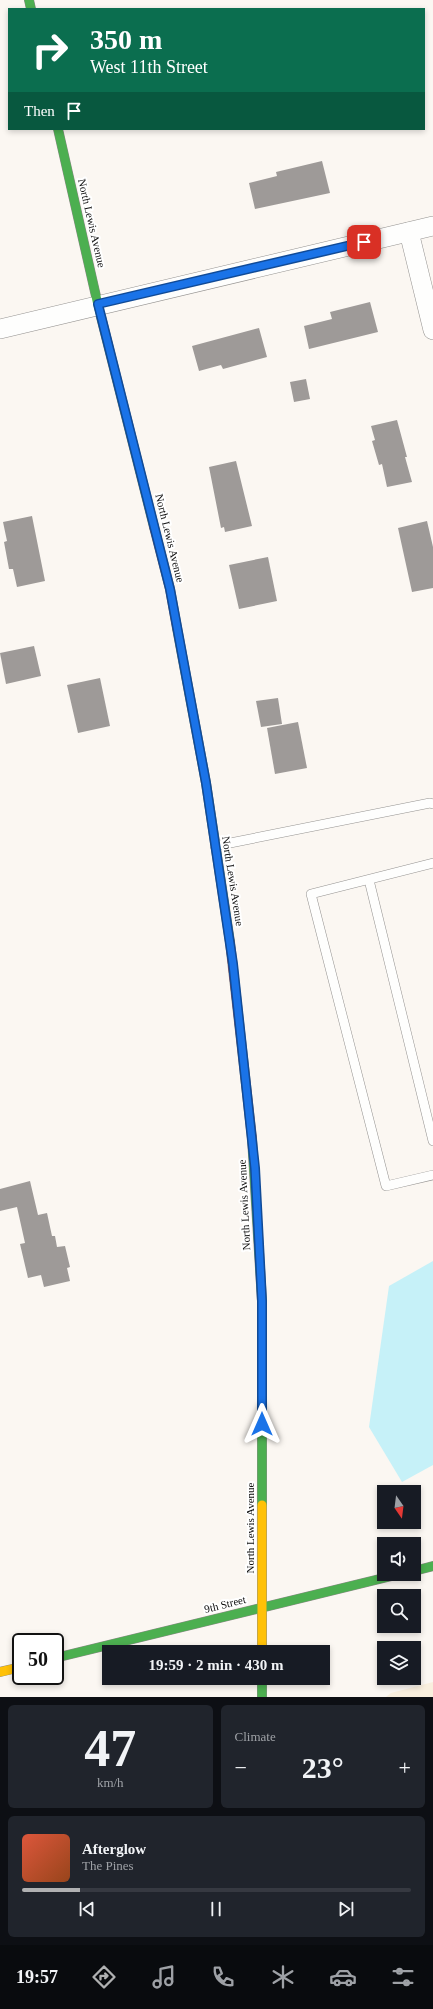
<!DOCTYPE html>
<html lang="en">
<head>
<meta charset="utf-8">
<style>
	:root { --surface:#171b24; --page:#20242c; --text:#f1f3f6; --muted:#9ea1a6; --line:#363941; --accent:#b0b1b2 }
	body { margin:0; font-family:"Times New Roman",serif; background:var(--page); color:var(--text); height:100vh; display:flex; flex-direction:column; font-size:15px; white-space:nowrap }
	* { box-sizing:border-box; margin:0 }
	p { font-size:13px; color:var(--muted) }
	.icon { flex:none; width:22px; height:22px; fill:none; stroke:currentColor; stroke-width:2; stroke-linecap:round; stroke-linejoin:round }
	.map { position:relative; height:1697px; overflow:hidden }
	.details { display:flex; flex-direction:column; gap:8px; padding:8px; background:#0d0f14; flex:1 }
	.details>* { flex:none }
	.banner { position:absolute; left:8px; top:8px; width:417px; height:122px; border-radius:0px; box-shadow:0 2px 6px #0003; background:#0b6e4f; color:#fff; overflow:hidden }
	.needle { width:26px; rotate:166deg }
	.controls { position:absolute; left:377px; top:1485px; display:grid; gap:8px }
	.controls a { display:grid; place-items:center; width:44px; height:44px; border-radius:0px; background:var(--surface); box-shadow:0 2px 6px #0003; font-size:20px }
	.speed { position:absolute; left:12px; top:1633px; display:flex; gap:8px; font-size:20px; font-weight:700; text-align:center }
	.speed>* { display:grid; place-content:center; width:52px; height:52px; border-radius:50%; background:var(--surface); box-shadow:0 2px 6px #0003; line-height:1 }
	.speed .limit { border:2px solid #111; border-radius:6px; background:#fff; color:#111 }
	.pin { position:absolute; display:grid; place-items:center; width:34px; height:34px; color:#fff; margin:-17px; border-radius:8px; box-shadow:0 2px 6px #0006 }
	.me { position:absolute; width:44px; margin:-22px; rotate:0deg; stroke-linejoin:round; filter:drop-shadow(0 0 3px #0008) }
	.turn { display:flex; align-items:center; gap:14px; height:84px; padding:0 16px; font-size:18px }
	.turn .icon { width:52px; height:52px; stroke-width:2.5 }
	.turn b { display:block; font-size:28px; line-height:34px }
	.then { display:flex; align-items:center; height:38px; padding:0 16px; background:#0003; gap:8px; font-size:15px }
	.big { font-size:30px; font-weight:800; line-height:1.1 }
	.details .widget { flex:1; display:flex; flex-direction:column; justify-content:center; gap:6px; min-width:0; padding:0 14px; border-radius:6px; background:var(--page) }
	.details .dial { align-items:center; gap:0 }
	.dial b { font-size:52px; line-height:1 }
	.song { display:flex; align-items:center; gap:12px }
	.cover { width:48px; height:48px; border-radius:6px; background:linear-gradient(135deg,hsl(10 70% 55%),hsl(20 70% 35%)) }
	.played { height:4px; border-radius:2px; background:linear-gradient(90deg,var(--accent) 15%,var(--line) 15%) }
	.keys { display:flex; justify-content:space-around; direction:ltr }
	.heat { display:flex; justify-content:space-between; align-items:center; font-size:22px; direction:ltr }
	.details .tiles { flex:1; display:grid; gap:8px; grid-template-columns:1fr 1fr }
	.widget:last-child { grid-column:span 2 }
	.trip { position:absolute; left:102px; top:1645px; width:228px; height:40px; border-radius:0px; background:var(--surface); box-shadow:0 2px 6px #0003; font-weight:800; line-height:40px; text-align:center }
	.menu { display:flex; height:64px; justify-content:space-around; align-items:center; background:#090b0e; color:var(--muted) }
	.menu .icon { width:28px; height:28px }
	.menu .selected { color:var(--accent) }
	.menu b { font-size:18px; color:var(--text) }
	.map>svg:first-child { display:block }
	.farmland { fill:#f9efde }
	.water { fill:#c6f1f8 }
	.building { fill:#9e9a98 }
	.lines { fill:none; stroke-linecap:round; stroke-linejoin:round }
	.lane-casing { stroke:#959391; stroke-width:10 }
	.street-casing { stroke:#959391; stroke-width:20 }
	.fast-casing { stroke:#8b8a87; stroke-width:10 }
	.slow-casing { stroke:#8b8a87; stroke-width:10 }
	.jam-casing { stroke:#8b8a87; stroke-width:10 }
	.lane { stroke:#fefefd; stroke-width:9 }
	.street { stroke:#fefefd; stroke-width:19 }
	.fast { stroke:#4caf50; stroke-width:9 }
	.slow { stroke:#ffc107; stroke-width:9 }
	.jam { stroke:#c62828; stroke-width:9 }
	.route-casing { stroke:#114b97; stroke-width:10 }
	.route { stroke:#1a73e8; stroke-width:7 }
	.labels { text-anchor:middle; stroke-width:4; stroke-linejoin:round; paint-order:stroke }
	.street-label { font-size:11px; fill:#0e0e0e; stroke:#fff }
</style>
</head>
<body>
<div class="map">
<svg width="433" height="1697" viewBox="0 0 433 1697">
	<rect width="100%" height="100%" fill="#fbf7f2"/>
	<!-- farmland -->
	<polygon class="farmland" points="433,1682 433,1697 386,1697 391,1693"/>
	<!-- water -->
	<polygon class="water" points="433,1261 433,1465 402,1482 369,1427 389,1286"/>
	<!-- building -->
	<g class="building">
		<polygon points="322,161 330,193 255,209 249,183 277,176 276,172"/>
		<polygon points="370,302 378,332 309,349 304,326 332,319 330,312"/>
		<polygon points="259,328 267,357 223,369 221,365 199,371 192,346"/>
		<polygon points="306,379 310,399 294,402 290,382"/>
		<polygon points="397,420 407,457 405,457 412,482 387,487 382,464 379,465 372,441 375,440 371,426"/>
		<polygon points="236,461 252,526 225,532 224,527 221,528 209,467"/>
		<polygon points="32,516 45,581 17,587 13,569 9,569 4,542 7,541 3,522"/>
		<polygon points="427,521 433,547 433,588 412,592 398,528"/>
		<polygon points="268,557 277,601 239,609 229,565"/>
		<polygon points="34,646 41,676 6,684 0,653"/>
		<polygon points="100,678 110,726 78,733 67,685"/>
		<polygon points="278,698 282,724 261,727 256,701"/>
		<polygon points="298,722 307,768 275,774 267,728"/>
		<polygon points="30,1181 38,1215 47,1213 52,1236 55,1236 57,1247 65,1246 70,1267 67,1268 70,1281 44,1287 41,1275 28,1278 20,1244 25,1243 17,1207 0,1211 0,1189"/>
	</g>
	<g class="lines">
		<defs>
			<g id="lane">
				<polyline points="215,846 430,803 433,804"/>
				<polyline points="433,863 311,894 386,1186 433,1175"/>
				<polyline points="369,880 433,1141"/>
			</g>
			<g id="street">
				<polyline points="409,232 433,330"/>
				<polyline points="0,329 433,226"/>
			</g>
			<g id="fast">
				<polyline points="29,0 31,9"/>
				<polyline points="58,129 98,305 154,527"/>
				<polyline points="177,628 206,783 230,942"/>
				<polyline points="252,1138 262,1301 262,1505"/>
				<polyline points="414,1571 433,1566"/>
				<polyline points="55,1658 400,1574"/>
				<polyline points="262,1678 262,1697"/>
			</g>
			<g id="slow">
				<polyline points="262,1505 262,1652"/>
				<polyline points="0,1672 21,1667"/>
			</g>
			<g id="jam">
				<polyline points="154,527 170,589 177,628"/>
				<polyline points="230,942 252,1138"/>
			</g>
		</defs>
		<!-- lane casing -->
		<use href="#lane" class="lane-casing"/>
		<!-- street casing -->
		<use href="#street" class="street-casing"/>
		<!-- fast casing -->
		<use href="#fast" class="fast-casing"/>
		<!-- slow casing -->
		<use href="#slow" class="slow-casing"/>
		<!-- jam casing -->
		<use href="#jam" class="jam-casing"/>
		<!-- lane -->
		<use href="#lane" class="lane"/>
		<!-- street -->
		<use href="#street" class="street"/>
		<!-- fast -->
		<use href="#fast" class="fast"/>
		<!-- slow -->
		<use href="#slow" class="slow"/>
		<!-- jam -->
		<use href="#jam" class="jam"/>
	</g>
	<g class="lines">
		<defs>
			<polyline id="route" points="262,1424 262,1301 255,1168 233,964 206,783 170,589 98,304 364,242"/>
		</defs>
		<!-- route casing -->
		<use href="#route" class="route-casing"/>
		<!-- route -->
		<use href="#route" class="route"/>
	</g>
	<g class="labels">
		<!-- street labels -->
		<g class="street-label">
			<text transform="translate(92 223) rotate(77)" y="4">North Lewis Avenue</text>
			<text transform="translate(170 538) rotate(76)" y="4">North Lewis Avenue</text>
			<text transform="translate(233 881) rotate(81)" y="4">North Lewis Avenue</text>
			<text transform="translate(244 1205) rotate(-93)" y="4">North Lewis Avenue</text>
			<text transform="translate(250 1528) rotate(-90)" y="4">North Lewis Avenue</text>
			<text transform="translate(225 1604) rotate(-14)" y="4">9th Street</text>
		</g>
	</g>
</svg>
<div class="controls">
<a><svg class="needle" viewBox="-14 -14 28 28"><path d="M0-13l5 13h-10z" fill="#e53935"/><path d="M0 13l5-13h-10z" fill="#9ea1a6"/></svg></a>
<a><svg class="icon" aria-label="sound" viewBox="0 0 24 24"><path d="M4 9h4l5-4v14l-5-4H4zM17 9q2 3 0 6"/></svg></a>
<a><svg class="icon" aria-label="search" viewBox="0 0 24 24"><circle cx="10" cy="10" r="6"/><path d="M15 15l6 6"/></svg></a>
<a><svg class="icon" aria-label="layers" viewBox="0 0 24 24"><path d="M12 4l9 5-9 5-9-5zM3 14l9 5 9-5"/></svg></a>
</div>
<div class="speed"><div class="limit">50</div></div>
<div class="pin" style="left:364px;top:242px;background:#d93025"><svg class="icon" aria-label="arrive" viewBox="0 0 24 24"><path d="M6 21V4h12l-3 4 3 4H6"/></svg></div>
<svg class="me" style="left:262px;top:1424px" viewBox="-20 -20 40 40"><path d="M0-17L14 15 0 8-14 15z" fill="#1a73e8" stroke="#fff" stroke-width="4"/></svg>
<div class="trip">19:59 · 2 min · 430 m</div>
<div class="banner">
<div class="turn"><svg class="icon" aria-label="right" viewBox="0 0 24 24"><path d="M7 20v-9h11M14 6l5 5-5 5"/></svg><div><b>350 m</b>West 11th Street</div></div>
<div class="then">Then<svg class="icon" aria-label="arrive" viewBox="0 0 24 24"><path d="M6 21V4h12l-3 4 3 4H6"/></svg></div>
</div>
</div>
<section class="details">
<div class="tiles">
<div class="widget dial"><b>47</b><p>km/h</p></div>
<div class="widget"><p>Climate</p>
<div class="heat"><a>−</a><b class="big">23°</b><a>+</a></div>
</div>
<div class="widget">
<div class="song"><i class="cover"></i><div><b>Afterglow</b><p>The Pines</p></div></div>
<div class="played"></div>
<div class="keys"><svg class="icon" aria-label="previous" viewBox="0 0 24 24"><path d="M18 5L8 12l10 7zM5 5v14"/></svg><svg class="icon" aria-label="pause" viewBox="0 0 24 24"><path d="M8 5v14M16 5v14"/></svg><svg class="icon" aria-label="next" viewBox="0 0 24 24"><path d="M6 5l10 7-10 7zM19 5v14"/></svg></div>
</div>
</div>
</section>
<nav class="menu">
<b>19:57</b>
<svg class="icon selected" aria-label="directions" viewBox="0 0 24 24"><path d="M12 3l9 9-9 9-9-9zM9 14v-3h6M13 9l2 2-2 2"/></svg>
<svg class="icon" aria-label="music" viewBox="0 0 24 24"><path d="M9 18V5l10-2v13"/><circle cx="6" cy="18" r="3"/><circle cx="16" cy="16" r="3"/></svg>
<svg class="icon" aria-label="phone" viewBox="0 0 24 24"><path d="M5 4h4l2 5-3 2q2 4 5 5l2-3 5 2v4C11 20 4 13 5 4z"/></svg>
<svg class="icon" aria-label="climate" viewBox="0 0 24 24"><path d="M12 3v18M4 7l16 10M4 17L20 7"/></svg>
<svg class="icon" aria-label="car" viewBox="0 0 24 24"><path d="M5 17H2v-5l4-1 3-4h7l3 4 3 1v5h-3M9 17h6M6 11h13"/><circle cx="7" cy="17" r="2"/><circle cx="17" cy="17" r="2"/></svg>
<svg class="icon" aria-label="filters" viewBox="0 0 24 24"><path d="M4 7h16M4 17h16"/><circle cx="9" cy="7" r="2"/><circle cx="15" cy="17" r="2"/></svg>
</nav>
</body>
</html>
